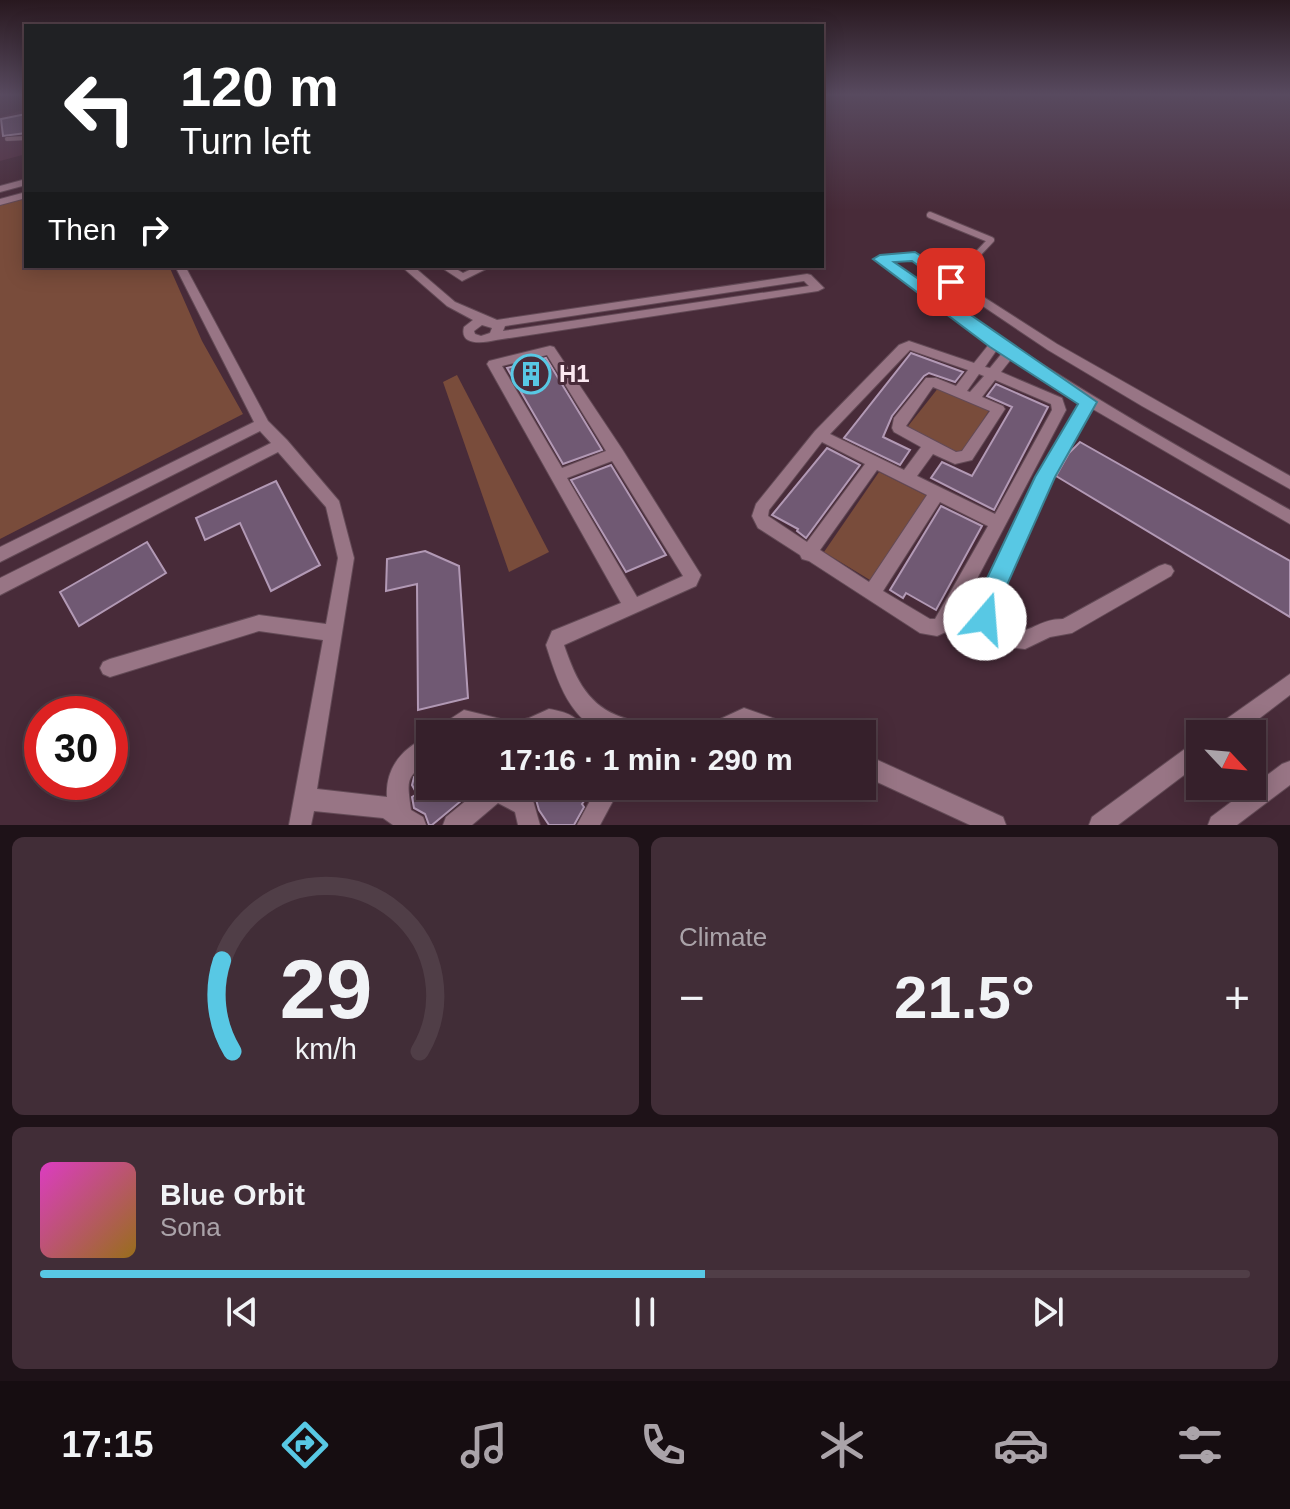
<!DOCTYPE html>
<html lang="en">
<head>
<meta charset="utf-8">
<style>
	:root { --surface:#36202b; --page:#412d37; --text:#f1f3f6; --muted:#aaa3a9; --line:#503e47; --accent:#58c8e4 }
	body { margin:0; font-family:Arial,sans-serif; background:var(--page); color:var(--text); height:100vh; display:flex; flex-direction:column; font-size:30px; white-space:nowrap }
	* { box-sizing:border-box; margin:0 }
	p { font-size:26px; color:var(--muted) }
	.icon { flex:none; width:44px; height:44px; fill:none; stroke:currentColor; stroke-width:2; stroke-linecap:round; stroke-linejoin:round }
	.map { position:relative; height:825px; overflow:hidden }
	.details { display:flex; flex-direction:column; gap:12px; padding:12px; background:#1e1218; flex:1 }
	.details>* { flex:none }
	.top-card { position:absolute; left:24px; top:24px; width:800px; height:244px; border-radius:0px; box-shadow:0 4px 20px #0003,0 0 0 2px var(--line); background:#202124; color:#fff; overflow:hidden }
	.needle { width:52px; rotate:116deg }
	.tools { position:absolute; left:1186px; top:720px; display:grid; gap:16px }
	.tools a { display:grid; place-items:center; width:80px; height:80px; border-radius:0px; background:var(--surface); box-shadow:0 4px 20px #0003,0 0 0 2px var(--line); font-size:40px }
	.speed { position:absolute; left:24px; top:696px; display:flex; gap:16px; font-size:40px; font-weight:700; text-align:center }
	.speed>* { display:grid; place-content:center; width:104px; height:104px; border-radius:50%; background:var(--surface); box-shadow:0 4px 20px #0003,0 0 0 2px var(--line); line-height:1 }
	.speed .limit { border:12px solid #d22; background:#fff; color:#111 }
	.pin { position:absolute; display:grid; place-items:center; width:68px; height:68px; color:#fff; margin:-34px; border-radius:16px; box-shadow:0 4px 12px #0006 }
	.me { position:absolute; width:88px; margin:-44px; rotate:18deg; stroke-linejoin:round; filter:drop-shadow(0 0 6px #0008) }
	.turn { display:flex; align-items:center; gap:28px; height:168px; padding:0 24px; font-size:36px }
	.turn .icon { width:104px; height:104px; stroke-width:2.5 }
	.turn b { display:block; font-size:56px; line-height:68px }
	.then { display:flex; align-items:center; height:76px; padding:0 24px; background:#0003; gap:16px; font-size:30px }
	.big { font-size:60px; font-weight:700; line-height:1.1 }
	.details .card { flex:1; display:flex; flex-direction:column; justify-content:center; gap:12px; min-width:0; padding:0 28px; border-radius:12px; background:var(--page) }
	.details .dial { align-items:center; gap:0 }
	.dial svg { height:208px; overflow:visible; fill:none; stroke:var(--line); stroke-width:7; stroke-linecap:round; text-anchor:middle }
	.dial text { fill:var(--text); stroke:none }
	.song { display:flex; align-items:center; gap:24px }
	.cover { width:96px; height:96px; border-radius:12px; background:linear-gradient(135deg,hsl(310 70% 55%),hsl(40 70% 35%)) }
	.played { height:8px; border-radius:4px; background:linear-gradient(90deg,var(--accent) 55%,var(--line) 55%) }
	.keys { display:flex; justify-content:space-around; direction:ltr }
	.heat { display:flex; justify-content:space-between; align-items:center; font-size:44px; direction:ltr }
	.details .tiles { flex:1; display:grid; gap:12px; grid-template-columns:1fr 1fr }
	.card:last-child { grid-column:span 2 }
	.trip { position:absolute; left:416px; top:720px; width:460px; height:80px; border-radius:0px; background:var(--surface); box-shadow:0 4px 20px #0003,0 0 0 2px var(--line); font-weight:700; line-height:80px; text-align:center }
	.tabs { display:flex; height:128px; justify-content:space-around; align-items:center; background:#160d11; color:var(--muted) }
	.tabs .icon { width:56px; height:56px }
	.tabs .selected { color:var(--accent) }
	.tabs b { font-size:36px; color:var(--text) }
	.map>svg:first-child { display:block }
	.built { fill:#563244 }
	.green { fill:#794c3b }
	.building { fill:#705973; stroke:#b299b5; stroke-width:2 }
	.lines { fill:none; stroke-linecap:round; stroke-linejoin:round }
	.service-far1-casing { stroke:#634a56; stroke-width:5 }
	.service-casing { stroke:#634a56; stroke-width:8 }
	.minor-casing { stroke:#634a56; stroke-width:2 }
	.service-far1 { stroke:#987585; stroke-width:4 }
	.service { stroke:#987585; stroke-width:6 }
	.minor { fill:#987585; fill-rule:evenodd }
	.route { fill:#58c8e4; stroke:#398294; stroke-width:2 }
	.labels { text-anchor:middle; stroke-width:6; stroke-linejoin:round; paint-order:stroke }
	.poi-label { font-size:24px; font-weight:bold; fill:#fce8f1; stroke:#482b39; text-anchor:start }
</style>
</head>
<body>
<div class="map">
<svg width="1290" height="825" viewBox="0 0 1290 825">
	<rect width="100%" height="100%" fill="#482b39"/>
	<!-- built -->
	<polygon class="built" points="26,109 26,154 0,161 0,117"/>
	<!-- green -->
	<g class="green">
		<polygon points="26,197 26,266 169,266 202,341 243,414 0,539 0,205"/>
		<polygon points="457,375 549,552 509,572 443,382"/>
		<polygon points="939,387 990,409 960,456 905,430"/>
		<polygon points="879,472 927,496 870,580 824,552"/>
	</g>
	<!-- building -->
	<g class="building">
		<polygon points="26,114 26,133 3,136 1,119"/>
		<polygon points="911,353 963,372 955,382 929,373 924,376 892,416 883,437 910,450 900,465 844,438"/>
		<polygon points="546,358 602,450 563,464 507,368"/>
		<polygon points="996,384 1048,407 994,510 931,478 942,462 972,476 1012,407 987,396"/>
		<polygon points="1080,442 1290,561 1290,617 1056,476 1069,453"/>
		<polygon points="827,448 860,465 806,538 797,531 798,529 772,515"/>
		<polygon points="611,465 666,555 626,572 571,480"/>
		<polygon points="276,481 320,565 271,591 240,523 205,540 196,518"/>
		<polygon points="941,506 982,526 936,610 906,593 903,598 890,590"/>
		<polygon points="147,542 166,573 79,626 60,592"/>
		<polygon points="425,551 459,566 468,698 418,710 417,584 386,591 387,559"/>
		<polygon points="430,763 430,786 479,786 432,825 429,825 425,814 414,808 412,797 417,794 412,785 414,777"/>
		<polygon points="523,786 595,786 582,804 584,807 574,825 549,825 539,810 535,796"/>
	</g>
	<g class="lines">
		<defs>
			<polyline id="service-far1" points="7,139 26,138"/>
			<polyline id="service" points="930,215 991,240 951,282"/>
			<g id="minor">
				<polygon points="26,179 26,185 0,192 0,186"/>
				<polygon points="26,192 26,198 0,205 0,199"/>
				<path d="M915 253 1057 344 1290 476V489L1142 406 1048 350 913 259 890 261C1017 354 1153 433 1290 510V524L1091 408 1052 478 993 614C1024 649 1029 619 1063 619L1159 566 1165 564 1171 566 1174 571 1171 576 1072 633 1050 637 1025 649 1009 647 992 638 980 627 974 612 1037 477 1081 402 1012 358 1001 372 1062 398 1066 410 950 630 937 636 920 633 809 561 802 559 800 555 758 528 752 516 756 504 815 431 899 345 909 341 974 363 990 343 875 259 880 256ZM998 348 1003 352 990 368 985 367ZM910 350 968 370 956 386 936 378H926L894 418 892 428 894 432 921 447 904 470 830 434ZM979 374 984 376 970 392 967 391ZM995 380 1051 404 1052 410 995 514 917 476 933 454 955 464 972 460 1005 409 1003 406 982 397ZM933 387 990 411 962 451 956 452 906 426ZM822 442 865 464 807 542 768 516 769 510ZM877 470 927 495 869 582 820 550ZM940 502 988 526 935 619H930L883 591Z"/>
				<path d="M175 266H185L268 421 287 440 339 501 354 558 317 789 387 797C385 767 404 746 430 736V759C405 778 407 780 411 810L423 817 426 825H393L383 818 314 811 311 825H289L323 640 259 631 110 677 103 674 100 668 103 662 110 659 259 615 326 624 338 558 326 507 278 452 0 595V578L271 443 260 431 0 562V547L254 422Z"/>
				<path d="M401 266H413L455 302 497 320 807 274 811 275 824 288 818 291 496 340C483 343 459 346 464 327L473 320 447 306ZM804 281 809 286 503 331 505 326ZM482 325 492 328 490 333 481 336 475 334 474 331Z"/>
				<polygon points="439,266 451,266 463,273 478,266 492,266 462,281"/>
				<path d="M550 346 554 347 622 449 701 575 696 586 564 645C574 674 585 702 616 715 627 720 640 722 652 727L655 734C641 734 624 737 611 734 570 725 557 679 546 645L552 631 621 603 487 364 489 361ZM547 355 606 451 562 468 502 366ZM612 461 683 576 637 597 567 478Z"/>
				<polygon points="1290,674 1290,695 1239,734 1212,734 1215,727"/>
				<polygon points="744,708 798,727 801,734 761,734 745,728 733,734 700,734 703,727"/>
				<path d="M549 709C567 712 579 716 586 734H562L550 729C530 740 489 734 467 731L462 734H435L438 727 464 710 513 722 529 718Z"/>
				<polygon points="1200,740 1200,763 1118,825 1089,825 1092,817 1193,743"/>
				<polygon points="862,753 1003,817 1006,825 970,825 862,775"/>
				<polygon points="1290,761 1290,785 1237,825 1208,825 1211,817 1282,764"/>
				<polygon points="484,786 510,786 532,797 540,825 518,825 515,812 498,803 472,825 443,825 446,817"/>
				<polygon points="598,786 621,786 600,825 577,825"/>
			</g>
		</defs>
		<!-- service-far1 casing -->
		<use href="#service-far1" class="service-far1-casing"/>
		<!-- service casing -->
		<use href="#service" class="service-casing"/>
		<!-- minor casing -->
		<use href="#minor" class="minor-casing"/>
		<!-- service-far1 -->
		<use href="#service-far1" class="service-far1"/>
		<!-- service -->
		<use href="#service" class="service"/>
		<!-- minor -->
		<use href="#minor" class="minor"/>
	</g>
	<!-- sky -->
	<linearGradient id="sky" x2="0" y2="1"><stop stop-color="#28181f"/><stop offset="0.45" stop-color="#584a5f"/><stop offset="1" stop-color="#584a5f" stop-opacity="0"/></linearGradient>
	<rect width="1290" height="210" fill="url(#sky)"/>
	<!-- route -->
	<polygon class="route" points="915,252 956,279 956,286 946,286 912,261 894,262 1097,402 1055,477 995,612 996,619 993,627 985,630 976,627 971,612 1035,477 1078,404 990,347 873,259 880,255"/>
	<!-- icons -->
	<defs>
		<symbol id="building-ring" viewBox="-11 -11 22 22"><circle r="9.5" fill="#482b39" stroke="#58c8e4" stroke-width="1.5"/><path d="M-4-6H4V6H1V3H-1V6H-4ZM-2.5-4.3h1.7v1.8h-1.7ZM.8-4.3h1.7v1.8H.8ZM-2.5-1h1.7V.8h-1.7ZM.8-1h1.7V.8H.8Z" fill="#58c8e4"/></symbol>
	</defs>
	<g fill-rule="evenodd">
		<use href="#building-ring" x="509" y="352" width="44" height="44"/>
	</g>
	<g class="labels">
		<!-- poi labels -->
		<g class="poi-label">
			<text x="559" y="382">H1</text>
		</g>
	</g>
</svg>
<div class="tools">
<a><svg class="needle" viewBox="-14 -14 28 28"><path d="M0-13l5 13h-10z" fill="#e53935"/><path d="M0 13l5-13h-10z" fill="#aaa3a9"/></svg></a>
</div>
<div class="speed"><div class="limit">30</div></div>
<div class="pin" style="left:951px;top:282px;background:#d93025"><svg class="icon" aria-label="arrive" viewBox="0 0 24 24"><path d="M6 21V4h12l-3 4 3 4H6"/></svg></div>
<svg class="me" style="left:985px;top:619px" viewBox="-20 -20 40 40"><circle r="19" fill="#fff"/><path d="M0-13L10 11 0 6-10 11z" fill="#58c8e4"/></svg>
<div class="trip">17:16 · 1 min · 290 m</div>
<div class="top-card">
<div class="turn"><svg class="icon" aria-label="left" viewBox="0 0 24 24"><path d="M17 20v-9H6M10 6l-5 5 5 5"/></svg><div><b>120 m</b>Turn left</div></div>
<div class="then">Then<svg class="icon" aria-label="right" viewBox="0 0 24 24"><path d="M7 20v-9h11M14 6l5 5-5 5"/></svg></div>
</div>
</div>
<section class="details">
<div class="tiles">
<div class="card dial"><svg viewBox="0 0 100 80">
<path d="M14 69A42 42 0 1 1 86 69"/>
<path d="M14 69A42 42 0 0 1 10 34" stroke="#58c8e4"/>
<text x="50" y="56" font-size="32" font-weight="700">29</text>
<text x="50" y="72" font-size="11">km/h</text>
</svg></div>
<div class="card"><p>Climate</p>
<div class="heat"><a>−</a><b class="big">21.5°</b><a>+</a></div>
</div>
<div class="card">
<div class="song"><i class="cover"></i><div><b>Blue Orbit</b><p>Sona</p></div></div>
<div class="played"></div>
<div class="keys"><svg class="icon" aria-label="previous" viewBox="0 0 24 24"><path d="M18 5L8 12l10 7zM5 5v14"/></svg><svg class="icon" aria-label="pause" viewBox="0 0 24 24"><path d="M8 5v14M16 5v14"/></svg><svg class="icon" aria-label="next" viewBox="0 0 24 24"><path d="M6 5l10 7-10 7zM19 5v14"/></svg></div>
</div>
</div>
</section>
<nav class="tabs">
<b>17:15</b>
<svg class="icon selected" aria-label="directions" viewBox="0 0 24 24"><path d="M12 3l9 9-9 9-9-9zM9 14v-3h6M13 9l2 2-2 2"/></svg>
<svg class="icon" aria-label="music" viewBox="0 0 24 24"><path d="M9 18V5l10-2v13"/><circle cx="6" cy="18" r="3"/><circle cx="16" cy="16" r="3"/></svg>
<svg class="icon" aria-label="phone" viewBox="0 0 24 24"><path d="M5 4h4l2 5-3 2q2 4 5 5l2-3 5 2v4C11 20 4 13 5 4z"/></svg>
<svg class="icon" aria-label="climate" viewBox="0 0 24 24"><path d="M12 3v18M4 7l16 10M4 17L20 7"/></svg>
<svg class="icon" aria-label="car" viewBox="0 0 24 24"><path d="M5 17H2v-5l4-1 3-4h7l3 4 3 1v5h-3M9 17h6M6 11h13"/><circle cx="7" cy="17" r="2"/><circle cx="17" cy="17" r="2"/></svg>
<svg class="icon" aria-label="filters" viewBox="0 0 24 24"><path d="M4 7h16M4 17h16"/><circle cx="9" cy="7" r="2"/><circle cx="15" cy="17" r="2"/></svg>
</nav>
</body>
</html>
